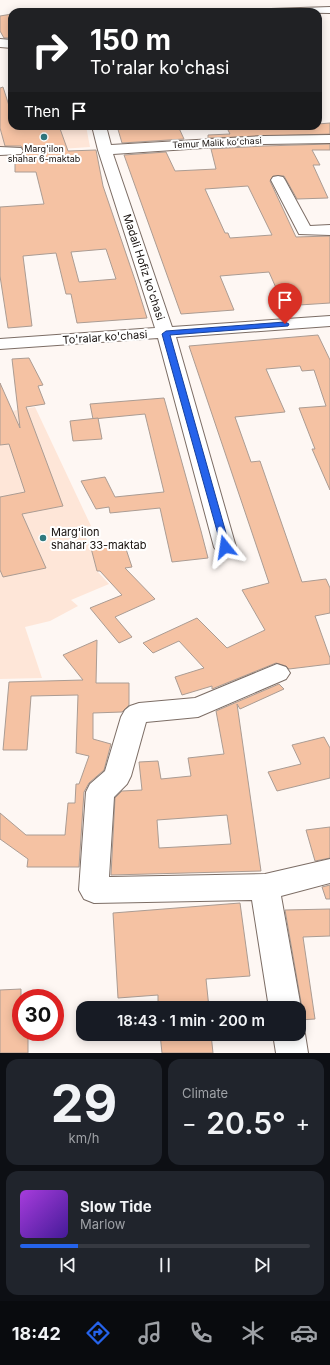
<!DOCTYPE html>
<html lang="en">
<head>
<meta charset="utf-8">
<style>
	:root { --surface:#171b24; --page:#20242c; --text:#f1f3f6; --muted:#9ea1a6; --line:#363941; --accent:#2563eb }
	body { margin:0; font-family:Inter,sans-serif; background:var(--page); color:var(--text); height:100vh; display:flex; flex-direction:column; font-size:15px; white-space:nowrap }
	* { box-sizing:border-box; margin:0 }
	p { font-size:13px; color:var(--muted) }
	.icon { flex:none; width:22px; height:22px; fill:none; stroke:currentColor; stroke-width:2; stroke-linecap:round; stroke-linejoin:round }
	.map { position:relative; height:1053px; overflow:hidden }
	.panel { display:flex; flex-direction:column; gap:6px; padding:6px; background:#0d0f14; flex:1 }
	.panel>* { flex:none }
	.banner { position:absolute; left:8px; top:8px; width:314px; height:122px; border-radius:12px; box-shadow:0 2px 10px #0003; background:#202124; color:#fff; overflow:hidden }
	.speed { position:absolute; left:12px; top:989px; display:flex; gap:8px; font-size:20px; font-weight:700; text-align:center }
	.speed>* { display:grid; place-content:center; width:52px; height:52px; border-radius:50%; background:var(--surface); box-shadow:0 2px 10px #0003; line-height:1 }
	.speed .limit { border:6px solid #d22; background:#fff; color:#111 }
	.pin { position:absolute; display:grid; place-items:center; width:34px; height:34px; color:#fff; margin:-41px -17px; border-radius:50% 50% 50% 0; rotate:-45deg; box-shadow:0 0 4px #0007 }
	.pin .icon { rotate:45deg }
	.me { position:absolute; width:44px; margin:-22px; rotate:345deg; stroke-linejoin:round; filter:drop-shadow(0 0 3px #0008) }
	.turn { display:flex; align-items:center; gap:14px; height:84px; padding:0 16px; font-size:18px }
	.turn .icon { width:52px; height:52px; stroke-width:2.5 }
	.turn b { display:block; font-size:28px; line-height:34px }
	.then { display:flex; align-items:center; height:38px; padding:0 16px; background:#0003; gap:8px; font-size:15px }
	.big { font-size:30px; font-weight:600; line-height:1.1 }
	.panel .card { flex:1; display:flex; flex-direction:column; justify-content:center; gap:6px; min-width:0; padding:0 14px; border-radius:12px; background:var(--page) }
	.panel .dial { align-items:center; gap:0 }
	.dial b { font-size:52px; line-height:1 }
	.song { display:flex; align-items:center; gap:12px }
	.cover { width:48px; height:48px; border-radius:6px; background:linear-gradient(135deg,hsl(280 70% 55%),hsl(260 70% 35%)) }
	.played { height:4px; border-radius:2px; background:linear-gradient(90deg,var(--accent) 20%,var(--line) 20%) }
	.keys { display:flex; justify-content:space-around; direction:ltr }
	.heat { display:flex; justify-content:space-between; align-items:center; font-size:22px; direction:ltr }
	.panel .tiles { flex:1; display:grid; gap:6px; grid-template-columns:1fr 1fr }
	.card:last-child { grid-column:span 2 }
	.trip { position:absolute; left:76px; top:1001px; width:230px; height:40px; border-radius:12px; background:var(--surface); box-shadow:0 2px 10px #0003; font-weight:600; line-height:40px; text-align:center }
	.menu { display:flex; height:64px; justify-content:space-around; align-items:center; background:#090b0e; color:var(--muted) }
	.menu .icon { width:28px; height:28px }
	.menu .selected { color:var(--accent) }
	.menu b { font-size:18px; color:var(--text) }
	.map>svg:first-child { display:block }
	.built { fill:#fee6d8 }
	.building { fill:#f5c2a3; stroke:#ab9c93; fill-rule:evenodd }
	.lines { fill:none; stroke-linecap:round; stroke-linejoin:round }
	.minor-casing { stroke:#7c6d65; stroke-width:2 }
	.minor { fill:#fff; fill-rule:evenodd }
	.route { fill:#2563eb; stroke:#184099 }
	.poi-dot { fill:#31797f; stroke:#fff; stroke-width:1.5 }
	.labels { text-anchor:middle; stroke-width:4; stroke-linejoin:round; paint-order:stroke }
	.far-street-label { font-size:9px; fill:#150f0c; stroke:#fff }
	.far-poi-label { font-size:9px; fill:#150f0c; stroke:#fff }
	.street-label { font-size:11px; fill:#150f0c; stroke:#fff }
	.poi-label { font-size:11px; fill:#150f0c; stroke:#fff; text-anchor:start }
</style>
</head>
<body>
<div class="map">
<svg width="330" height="1053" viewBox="0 0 330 1053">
	<rect width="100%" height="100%" fill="#fef7f3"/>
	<!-- built -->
	<g class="built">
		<polygon points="0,107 3,110 12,110 12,126 86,126 90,147 30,151 0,148"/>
		<polygon points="35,407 91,526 81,528 91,548 97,571 109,584 71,600 78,606 50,621 25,627 42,678 0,679 0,413"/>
	</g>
	<!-- building -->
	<g class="building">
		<polygon points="12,14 12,38 4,38 0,31 0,16"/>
		<path d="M3 87 12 115V126H59L68 151 96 150 103 186 136 283 147 318 77 323 71 294H66L56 253 23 256 32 326 8 328 0 276V207L44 204 36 172H15V159H9L8 156H21L24 150 21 146H5L0 128V88ZM106 249 116 279 79 282 71 252Z"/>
		<polygon points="330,123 330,134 208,138 208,135 230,134 226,126 318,126 318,124"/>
		<polygon points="117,126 178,126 184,139 122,143"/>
		<path d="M330 144V150H312L320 165H313L328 198 297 199 284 176H273L270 181 296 237 330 236V303L284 306 269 272 220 276 234 310 181 314 124 155 166 152 175 171 216 169 211 149 264 146ZM248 186 272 235 230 238 228 233H225L205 189Z"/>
		<polygon points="318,335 330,360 330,490 312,449 315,449 299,408 326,406 314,370 302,371 300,366 266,369 285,412 235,417 251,462 260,461 302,582 326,579 330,588 330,613 315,616 330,658 330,664 289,669 286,666 276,663 212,689 212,686 182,695 175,677 204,668 179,641 153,653 143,643 197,618 227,648 265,630 242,590 269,583 189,346"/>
		<polygon points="29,358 43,385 38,386 45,404 26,407 63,506 22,514 46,568 3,577 0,570 0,497 25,492 9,444 0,445 0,383 20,428 12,359"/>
		<polygon points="164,398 201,531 208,558 172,562 160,508 110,513 109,507 96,509 81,481 105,477 115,497 164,492 145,414 93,419 90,404"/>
		<polygon points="98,418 102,439 73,441 70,421"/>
		<polygon points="124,543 132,567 125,568 155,599 115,617 132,637 119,643 90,608 122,595 100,571 97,571 91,548"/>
		<polygon points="97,640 96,683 129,683 129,705 122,712 93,713 93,739 111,744 104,770 89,783 84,792 79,867 27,867 28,859 0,839 0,813 26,835 65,835 68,803 75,803 76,784 79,784 89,756 76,753 78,695 31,696 27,750 3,750 9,682 83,680 63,655"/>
		<path d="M279 684 284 689 240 709 237 704 261 871 111 875 115 798 122 791 142 790 139 762 158 761 161 779 191 776 188 758 224 754 216 711ZM227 815 231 844 159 848 157 820Z"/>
		<polygon points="324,737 330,748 330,778 277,791 268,772 301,764 292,745"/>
		<polygon points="330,827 330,858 315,861 306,830"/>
		<polygon points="330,885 330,899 326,899 322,887"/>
		<polygon points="240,903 250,976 206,979 209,1008 158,1008 158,995 118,998 113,913"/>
		<polygon points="330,909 330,936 303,937 315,1019 299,1020 299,1014 302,1008 285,910"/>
		<polygon points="21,989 21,1032 28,1032 28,1053 0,1053 0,990"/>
		<polygon points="160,1034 211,1034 213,1053 162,1053"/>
	</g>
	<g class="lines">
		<defs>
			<g id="minor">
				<polygon points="330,7 330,13 265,12 271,9"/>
				<polygon points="0,39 12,40 12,48 0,47"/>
				<polygon points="92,126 106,126 111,145 264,136 330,135 330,143 264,144 113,154 172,327 330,316 330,326 176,337 236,547 233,552 225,554 217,552 214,547 158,338 0,349 0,339 155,328 98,150"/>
				<polygon points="0,147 21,148 23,151 21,154 0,155"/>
				<polygon points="278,176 283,177 285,180 310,226 330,225 330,235 299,234 271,180 273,177"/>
				<polygon points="277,664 286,667 290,673 286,679 198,717 146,722 131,776 127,784 114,797 109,877 265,874 330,859 330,883 281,896 301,1008 299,1013 299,1008 269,1008 252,900 94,903 84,899 79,890 86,792 90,784 105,771 121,717 125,710 130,706 139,703 195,698"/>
				<polygon points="299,1022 305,1034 308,1053 276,1053 273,1034 299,1034"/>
			</g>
		</defs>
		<!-- minor casing -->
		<use href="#minor" class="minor-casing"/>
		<!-- minor -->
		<use href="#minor" class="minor"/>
	</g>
	<!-- route -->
	<polygon class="route" points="285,322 289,324 288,326 170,335 230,547 225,550 222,549 162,334 166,331"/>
	<!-- markers -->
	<g class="poi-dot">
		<circle cx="44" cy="137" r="4"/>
		<circle cx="43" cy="538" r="4"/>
	</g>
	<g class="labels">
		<!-- far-street labels -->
		<g class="far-street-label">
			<text transform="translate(217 143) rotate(-3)" y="3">Temur Malik koʻchasi</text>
		</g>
		<!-- far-poi labels -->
		<g class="far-poi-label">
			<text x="44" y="152">Marg'ilon<tspan x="44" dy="10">shahar 6-maktab</tspan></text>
		</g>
		<!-- street labels -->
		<g class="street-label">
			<text transform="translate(144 267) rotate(72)" y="4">Madali Hofiz ko'chasi</text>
			<text transform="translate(105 337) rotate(-4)" y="4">To'ralar ko'chasi</text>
		</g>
		<!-- poi labels -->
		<g class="poi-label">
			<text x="51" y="536">Marg'ilon<tspan x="51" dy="13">shahar 33-maktab</tspan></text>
		</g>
	</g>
</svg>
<div class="speed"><div class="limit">30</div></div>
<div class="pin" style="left:285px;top:324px;background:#d93025"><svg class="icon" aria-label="arrive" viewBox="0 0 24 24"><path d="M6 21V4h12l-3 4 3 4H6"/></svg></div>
<svg class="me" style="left:225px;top:547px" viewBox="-20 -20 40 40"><path d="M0-17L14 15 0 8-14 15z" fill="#2563eb" stroke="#fff" stroke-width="4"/></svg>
<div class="trip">18:43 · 1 min · 200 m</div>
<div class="banner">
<div class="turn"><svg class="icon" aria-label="right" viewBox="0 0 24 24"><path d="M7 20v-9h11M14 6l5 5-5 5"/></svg><div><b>150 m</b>To'ralar ko'chasi</div></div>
<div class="then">Then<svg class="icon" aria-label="arrive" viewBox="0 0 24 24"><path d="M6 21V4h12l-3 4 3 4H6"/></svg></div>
</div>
</div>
<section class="panel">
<div class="tiles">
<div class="card dial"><b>29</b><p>km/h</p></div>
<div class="card"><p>Climate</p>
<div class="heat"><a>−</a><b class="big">20.5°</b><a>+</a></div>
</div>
<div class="card">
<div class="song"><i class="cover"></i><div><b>Slow Tide</b><p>Marlow</p></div></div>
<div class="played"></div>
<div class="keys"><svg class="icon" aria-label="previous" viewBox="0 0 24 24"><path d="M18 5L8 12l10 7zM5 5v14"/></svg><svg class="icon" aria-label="pause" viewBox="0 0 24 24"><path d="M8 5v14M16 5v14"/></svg><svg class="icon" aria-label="next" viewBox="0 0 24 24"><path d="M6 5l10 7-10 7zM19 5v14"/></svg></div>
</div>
</div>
</section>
<nav class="menu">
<b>18:42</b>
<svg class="icon selected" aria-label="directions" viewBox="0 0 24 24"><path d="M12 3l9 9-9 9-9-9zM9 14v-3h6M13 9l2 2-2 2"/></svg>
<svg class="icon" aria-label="music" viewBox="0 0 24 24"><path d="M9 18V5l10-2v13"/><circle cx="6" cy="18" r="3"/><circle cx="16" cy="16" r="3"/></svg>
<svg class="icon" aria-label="phone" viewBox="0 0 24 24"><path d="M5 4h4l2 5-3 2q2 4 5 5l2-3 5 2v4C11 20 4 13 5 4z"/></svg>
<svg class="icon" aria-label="climate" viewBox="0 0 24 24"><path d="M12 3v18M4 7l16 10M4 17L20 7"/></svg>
<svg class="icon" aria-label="car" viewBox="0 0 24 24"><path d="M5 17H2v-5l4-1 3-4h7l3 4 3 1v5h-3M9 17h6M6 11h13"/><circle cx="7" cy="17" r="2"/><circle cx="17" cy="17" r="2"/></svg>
</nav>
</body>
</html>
